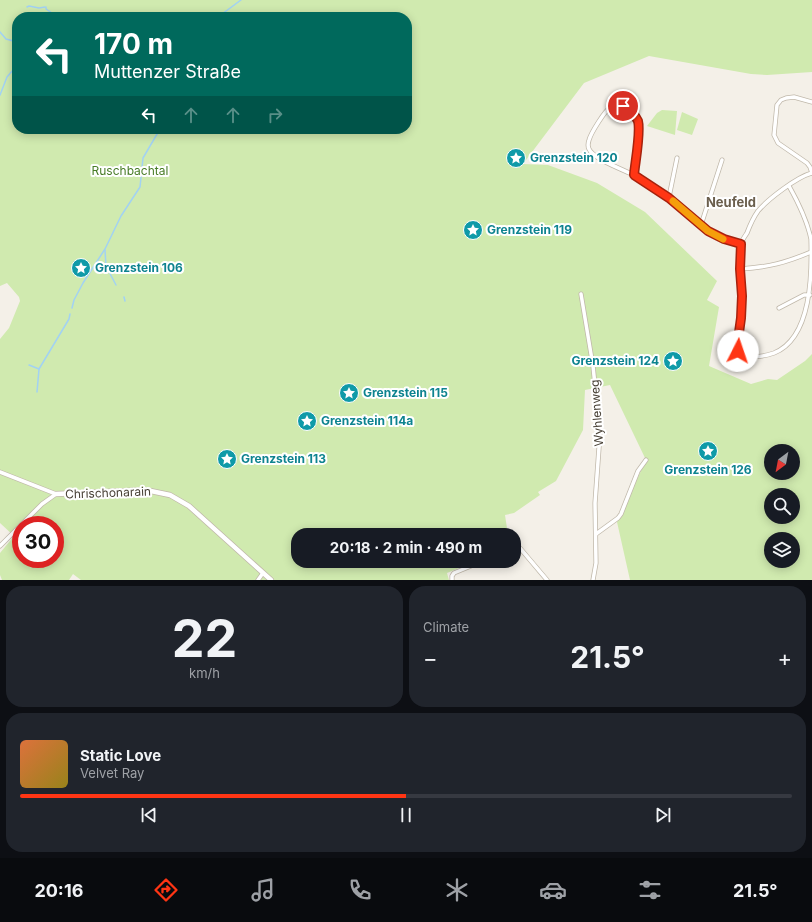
<!DOCTYPE html>
<html lang="en">
<head>
<meta charset="utf-8">
<style>
	:root { --surface:#171b24; --page:#20242c; --text:#f1f3f6; --muted:#9ea1a6; --line:#363941; --accent:#ff3514 }
	body { margin:0; font-family:Inter,sans-serif; background:var(--page); color:var(--text); height:100vh; display:flex; flex-direction:column; font-size:15px; white-space:nowrap }
	* { box-sizing:border-box; margin:0 }
	p { font-size:13px; color:var(--muted) }
	.icon { flex:none; width:22px; height:22px; fill:none; stroke:currentColor; stroke-width:2; stroke-linecap:round; stroke-linejoin:round }
	.map { position:relative; height:580px; overflow:hidden }
	.drawer { display:flex; flex-direction:column; gap:6px; padding:6px; background:#0d0f14; flex:1 }
	.drawer>* { flex:none }
	.banner { position:absolute; left:12px; top:12px; width:400px; height:122px; border-radius:16px; box-shadow:0 2px 10px #0003; background:#00695c; color:#fff; overflow:hidden }
	.needle { width:26px; rotate:212deg }
	.controls { position:absolute; left:764px; top:444px; display:grid; gap:8px }
	.controls a { display:grid; place-items:center; width:36px; height:36px; border-radius:50%; background:var(--surface); box-shadow:0 2px 10px #0003; font-size:20px }
	.speed { position:absolute; left:12px; top:516px; display:flex; gap:8px; font-size:20px; font-weight:700; text-align:center }
	.speed>* { display:grid; place-content:center; width:52px; height:52px; border-radius:50%; background:var(--surface); box-shadow:0 2px 10px #0003; line-height:1 }
	.speed .limit { border:6px solid #d22; background:#fff; color:#111 }
	.pin { position:absolute; display:grid; place-items:center; width:34px; height:34px; color:#fff; margin:-17px; border:2px solid #fff; border-radius:50%; box-shadow:0 1px 4px #0007 }
	.me { position:absolute; width:44px; margin:-22px; rotate:4deg; stroke-linejoin:round; filter:drop-shadow(0 0 3px #0008) }
	.turn { display:flex; align-items:center; gap:14px; height:84px; padding:0 16px; font-size:18px }
	.turn .icon { width:52px; height:52px; stroke-width:2.5 }
	.turn b { display:block; font-size:28px; line-height:34px }
	.lanes { display:flex; align-items:center; height:38px; padding:0 16px; background:#0003; justify-content:center; gap:20px; direction:ltr }
	.lanes .off { opacity:.35 }
	.big { font-size:30px; font-weight:700; line-height:1.1 }
	.drawer .widget { flex:1; display:flex; flex-direction:column; justify-content:center; gap:6px; min-width:0; padding:0 14px; border-radius:16px; background:var(--page) }
	.drawer .dial { align-items:center; gap:0 }
	.dial b { font-size:52px; line-height:1 }
	.song { display:flex; align-items:center; gap:12px }
	.cover { width:48px; height:48px; border-radius:6px; background:linear-gradient(135deg,hsl(20 70% 55%),hsl(50 70% 35%)) }
	.played { height:4px; border-radius:2px; background:linear-gradient(90deg,var(--accent) 50%,var(--line) 50%) }
	.keys { display:flex; justify-content:space-around; direction:ltr }
	.heat { display:flex; justify-content:space-between; align-items:center; font-size:22px; direction:ltr }
	.drawer .tiles { flex:1; display:grid; gap:6px; grid-template-columns:1fr 1fr }
	.widget:last-child { grid-column:span 2 }
	.trip { position:absolute; left:291px; top:528px; width:230px; height:40px; border-radius:16px; background:var(--surface); box-shadow:0 2px 10px #0003; font-weight:700; line-height:40px; text-align:center }
	.tabs { display:flex; height:64px; justify-content:space-around; align-items:center; background:#090b0e; color:var(--muted) }
	.tabs .icon { width:28px; height:28px }
	.tabs .on { color:var(--accent) }
	.tabs b { font-size:18px; color:var(--text) }
	.map>svg:first-child { display:block }
	.green { fill:#d0eaaf; fill-rule:evenodd }
	.lines { fill:none; stroke-linecap:round; stroke-linejoin:round }
	.stream { stroke:#a2d2f3; stroke-width:1.5 }
	.minor-casing { stroke:#c0b8aa; stroke-width:5 }
	.tertiary-casing { stroke:#c0b8aa; stroke-width:6 }
	.minor { stroke:#fff; stroke-width:3.5 }
	.tertiary { stroke:#fff; stroke-width:4.5 }
	.route-casing { stroke:#a6220d; stroke-width:10 }
	.route { stroke:#ff3514; stroke-width:7 }
	.slow { stroke:#f59e0b; stroke-width:7 }
	.labels { text-anchor:middle; stroke-width:4; stroke-linejoin:round; paint-order:stroke }
	.culture-label { font-size:12px; font-weight:bold; fill:#0d838f; stroke:#fff; text-anchor:start }
	.park-label { font-size:12px; fill:#487c27; stroke:#fff }
	.street-label { font-size:12px; fill:#484136; stroke:#fff }
	.neighbourhood-label { font-size:13px; font-weight:bold; fill:#6b5f4d; stroke:#fff }
</style>
</head>
<body>
<div class="map">
<svg width="812" height="580" viewBox="0 0 812 580">
	<rect width="100%" height="100%" fill="#f4f0e8"/>
	<!-- green -->
	<g class="green">
		<path d="M0 0H812V72L767 75 751 74 649 56 584 83 523 164 548 165 597 183 645 212 717 281 707 300 719 307 709 366 751 384 768 379 777 380 805 361 812 354V580H630L617 522 646 460 610 385 585 390 583 430 556 481 538 492 540 495 514 513 505 515 508 535H298V561H476L447 573 449 580H81L73 574 69 580H2L0 575V553L14 536 0 523V339L9 328 20 301 19 297 7 283 0 286ZM17 17H407V129H17ZM771 451H793V473H771ZM771 495H793V517H771ZM21 525H55V559H21ZM771 539H793V561H771Z"/>
		<polygon points="662,110 677,111 675,135 647,126 657,113"/>
		<polygon points="682,112 698,119 692,135 677,130"/>
	</g>
	<g class="lines">
		<!-- stream -->
		<g class="stream">
			<polyline points="27,7 29,6 39,8 45,7"/>
			<polyline points="46,7 46,9 58,17"/>
			<polyline points="218,17 241,0"/>
			<polyline points="0,32 6,39 17,42"/>
			<polyline points="0,95 7,77 13,70 14,57 17,54"/>
			<polyline points="105,250 106,266 116,285"/>
			<polyline points="124,297 125,301"/>
			<polyline points="72,308 74,300 83,283 105,249 121,216 140,187 143,158 160,129"/>
			<polyline points="29,365 39,369"/>
			<polyline points="37,392 39,369 69,319 70,314"/>
		</g>
		<defs>
			<g id="minor">
				<polyline points="812,173 810,167 807,163 778,143 774,135 777,105 781,100 786,98 794,97 812,102"/>
				<path d="M634 175C624 170 593 159 589 149 588 147 588 143 589 140 591 133 605 110 611 107 625 99 637 116 639 127L634 175 669 197 708 231 724 239 741 244"/>
				<path d="M789 186C798 202 807 220 811 239 812 273 812 338 774 353 765 356 751 359 742 354 733 349 741 326 741 317 742 310 743 302 742 295 742 280 738 259 741 244 742 240 745 236 747 233 750 225 753 218 758 211 768 199 797 177 812 173"/>
				<polyline points="669,197 677,158"/>
				<polyline points="701,225 722,160"/>
				<path d="M740 269C769 267 785 263 811 252"/>
				<polyline points="581,294 593,366 600,434 595,503 596,563 593,580"/>
				<polyline points="779,308 804,295 810,295"/>
				<polyline points="0,472 56,494"/>
				<polyline points="21,525 42,504 56,494"/>
				<polyline points="509,534 510,535"/>
				<polyline points="596,534 618,518 621,514 638,471 646,460"/>
				<polyline points="514,541 547,580"/>
				<polyline points="0,546 21,525"/>
				<polyline points="258,580 263,573"/>
				<polyline points="452,580 452,576 454,573 483,561"/>
			</g>
			<polyline id="tertiary" points="56,494 146,490 170,495 189,506 271,580"/>
		</defs>
		<!-- minor casing -->
		<use href="#minor" class="minor-casing"/>
		<!-- tertiary casing -->
		<use href="#tertiary" class="tertiary-casing"/>
		<!-- minor -->
		<use href="#minor" class="minor"/>
		<!-- tertiary -->
		<use href="#tertiary" class="tertiary"/>
	</g>
	<g class="lines">
		<defs>
			<path id="route" d="M623 106C630 110 635 114 638 121 641 132 635 163 634 175L669 198 708 231 724 239 741 244 740 269 742 296 741 318 737 347 738 351"/>
		</defs>
		<!-- route casing -->
		<use href="#route" class="route-casing"/>
		<!-- route -->
		<use href="#route" class="route"/>
		<!-- slow -->
		<polyline class="slow" points="673,201 708,231 723,239"/>
	</g>
	<!-- icons -->
	<defs>
		<symbol id="sight-disc" viewBox="-11 -11 22 22"><circle r="9.5" fill="#0f9aa8" stroke="#fff"/><path d="M0-6L1.8-2.2L6-1.7L2.9 1.2L3.7 5.4L0 3.3L-3.7 5.4L-2.9 1.2L-6-1.7L-1.8-2.2Z" fill="#fff"/></symbol>
	</defs>
	<g fill-rule="evenodd">
		<use href="#sight-disc" x="505" y="147" width="22" height="22"/>
		<use href="#sight-disc" x="462" y="219" width="22" height="22"/>
		<use href="#sight-disc" x="70" y="257" width="22" height="22"/>
		<use href="#sight-disc" x="662" y="350" width="22" height="22"/>
		<use href="#sight-disc" x="338" y="382" width="22" height="22"/>
		<use href="#sight-disc" x="296" y="410" width="22" height="22"/>
		<use href="#sight-disc" x="697" y="440" width="22" height="22"/>
		<use href="#sight-disc" x="216" y="448" width="22" height="22"/>
	</g>
	<g class="labels">
		<!-- culture labels -->
		<g class="culture-label">
			<text x="530" y="162">Grenzstein 120</text>
			<text x="487" y="234">Grenzstein 119</text>
			<text x="95" y="272">Grenzstein 106</text>
			<text x="659" y="365" text-anchor="end">Grenzstein 124</text>
			<text x="363" y="397">Grenzstein 115</text>
			<text x="321" y="425">Grenzstein 114a</text>
			<text x="241" y="463">Grenzstein 113</text>
			<text x="708" y="474" text-anchor="middle">Grenzstein 126</text>
		</g>
		<!-- park labels -->
		<g class="park-label">
			<text x="130" y="175">Ruschbachtal</text>
		</g>
		<!-- street labels -->
		<g class="street-label">
			<text transform="translate(597 413) rotate(-94)" y="4">Wyhlenweg</text>
			<text transform="translate(108 493) rotate(-2)" y="4">Chrischonarain</text>
		</g>
		<!-- neighbourhood labels -->
		<g class="neighbourhood-label">
			<text x="731" y="207">Neufeld</text>
		</g>
	</g>
</svg>
<div class="controls">
<a><svg class="needle" viewBox="-14 -14 28 28"><path d="M0-13l5 13h-10z" fill="#e53935"/><path d="M0 13l5-13h-10z" fill="#9ea1a6"/></svg></a>
<a><svg class="icon" aria-label="search" viewBox="0 0 24 24"><circle cx="10" cy="10" r="6"/><path d="M15 15l6 6"/></svg></a>
<a><svg class="icon" aria-label="layers" viewBox="0 0 24 24"><path d="M12 4l9 5-9 5-9-5zM3 14l9 5 9-5"/></svg></a>
</div>
<div class="speed"><div class="limit">30</div></div>
<div class="pin" style="left:623px;top:106px;background:#d93025"><svg class="icon" aria-label="arrive" viewBox="0 0 24 24"><path d="M6 21V4h12l-3 4 3 4H6"/></svg></div>
<svg class="me" style="left:738px;top:351px" viewBox="-20 -20 40 40"><circle r="19" fill="#fff"/><path d="M0-13L10 11 0 6-10 11z" fill="#ff3514"/></svg>
<div class="trip">20:18 · 2 min · 490 m</div>
<div class="banner">
<div class="turn"><svg class="icon" aria-label="left" viewBox="0 0 24 24"><path d="M17 20v-9H6M10 6l-5 5 5 5"/></svg><div><b>170 m</b>Muttenzer Straße</div></div>
<div class="lanes"><svg class="icon" aria-label="left" viewBox="0 0 24 24"><path d="M17 20v-9H6M10 6l-5 5 5 5"/></svg><svg class="icon off" aria-label="ahead" viewBox="0 0 24 24"><path d="M12 20V5M6 11l6-6 6 6"/></svg><svg class="icon off" aria-label="ahead" viewBox="0 0 24 24"><path d="M12 20V5M6 11l6-6 6 6"/></svg><svg class="icon off" aria-label="right" viewBox="0 0 24 24"><path d="M7 20v-9h11M14 6l5 5-5 5"/></svg></div>
</div>
</div>
<section class="drawer">
<div class="tiles">
<div class="widget dial"><b>22</b><p>km/h</p></div>
<div class="widget"><p>Climate</p>
<div class="heat"><a>−</a><b class="big">21.5°</b><a>+</a></div>
</div>
<div class="widget">
<div class="song"><i class="cover"></i><div><b>Static Love</b><p>Velvet Ray</p></div></div>
<div class="played"></div>
<div class="keys"><svg class="icon" aria-label="previous" viewBox="0 0 24 24"><path d="M18 5L8 12l10 7zM5 5v14"/></svg><svg class="icon" aria-label="pause" viewBox="0 0 24 24"><path d="M8 5v14M16 5v14"/></svg><svg class="icon" aria-label="next" viewBox="0 0 24 24"><path d="M6 5l10 7-10 7zM19 5v14"/></svg></div>
</div>
</div>
</section>
<nav class="tabs">
<b>20:16</b>
<svg class="icon on" aria-label="directions" viewBox="0 0 24 24"><path d="M12 3l9 9-9 9-9-9zM9 14v-3h6M13 9l2 2-2 2"/></svg>
<svg class="icon" aria-label="music" viewBox="0 0 24 24"><path d="M9 18V5l10-2v13"/><circle cx="6" cy="18" r="3"/><circle cx="16" cy="16" r="3"/></svg>
<svg class="icon" aria-label="phone" viewBox="0 0 24 24"><path d="M5 4h4l2 5-3 2q2 4 5 5l2-3 5 2v4C11 20 4 13 5 4z"/></svg>
<svg class="icon" aria-label="climate" viewBox="0 0 24 24"><path d="M12 3v18M4 7l16 10M4 17L20 7"/></svg>
<svg class="icon" aria-label="car" viewBox="0 0 24 24"><path d="M5 17H2v-5l4-1 3-4h7l3 4 3 1v5h-3M9 17h6M6 11h13"/><circle cx="7" cy="17" r="2"/><circle cx="17" cy="17" r="2"/></svg>
<svg class="icon" aria-label="filters" viewBox="0 0 24 24"><path d="M4 7h16M4 17h16"/><circle cx="9" cy="7" r="2"/><circle cx="15" cy="17" r="2"/></svg>
<b>21.5°</b>
</nav>
</body>
</html>
